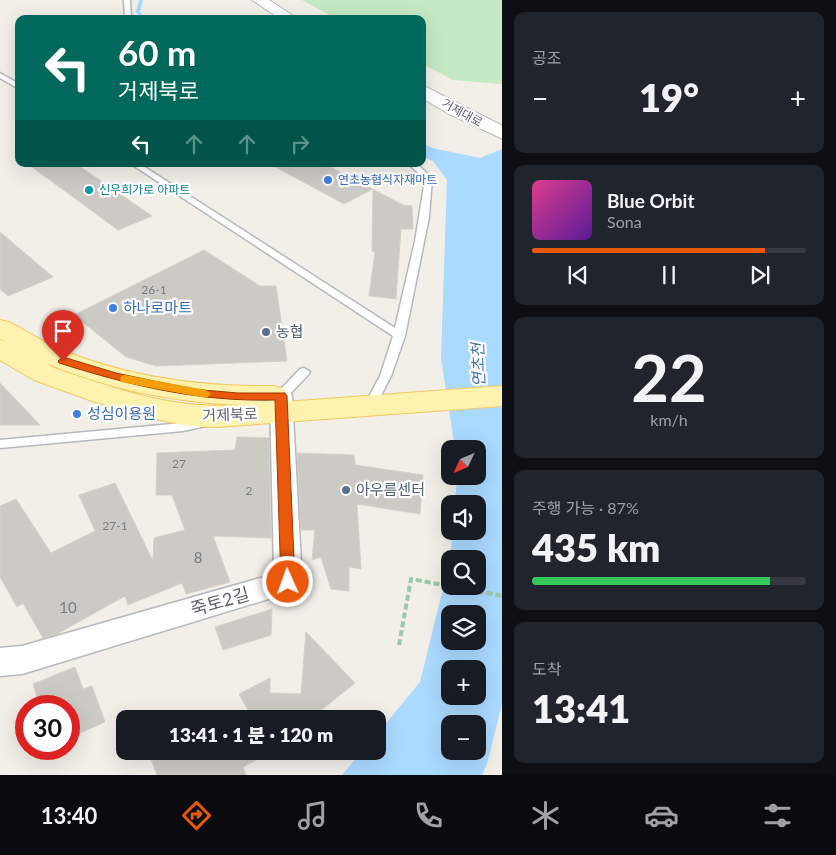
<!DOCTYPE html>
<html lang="ko">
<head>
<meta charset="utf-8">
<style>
	:root { --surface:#171b24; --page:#20242c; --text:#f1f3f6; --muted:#9ea1a6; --line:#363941; --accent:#ea580c }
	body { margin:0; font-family:Lato,"Noto Sans KR",sans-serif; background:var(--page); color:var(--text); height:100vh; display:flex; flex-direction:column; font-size:19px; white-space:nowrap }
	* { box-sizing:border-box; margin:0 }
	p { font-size:16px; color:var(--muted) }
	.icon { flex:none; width:28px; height:28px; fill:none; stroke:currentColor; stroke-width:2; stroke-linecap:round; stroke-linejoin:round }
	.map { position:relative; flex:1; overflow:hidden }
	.drawer { display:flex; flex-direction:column; gap:12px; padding:12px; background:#0d0f14; width:334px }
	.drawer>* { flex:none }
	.hud { position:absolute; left:15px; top:15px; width:411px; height:152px; border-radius:10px; box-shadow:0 5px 20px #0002; background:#00695c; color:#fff; overflow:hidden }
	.needle { width:32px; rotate:226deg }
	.buttons { position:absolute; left:441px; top:440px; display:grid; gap:10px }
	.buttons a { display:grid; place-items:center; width:45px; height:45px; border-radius:10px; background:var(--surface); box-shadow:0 5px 20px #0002; font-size:25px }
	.speed { position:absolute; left:15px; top:695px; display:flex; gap:10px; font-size:25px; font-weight:700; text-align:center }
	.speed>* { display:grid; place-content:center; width:65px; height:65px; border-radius:50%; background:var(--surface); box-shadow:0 5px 20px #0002; line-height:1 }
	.speed .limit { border:8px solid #d22; background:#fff; color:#111 }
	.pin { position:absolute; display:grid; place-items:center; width:42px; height:42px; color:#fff; margin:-51px -21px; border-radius:50% 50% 50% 0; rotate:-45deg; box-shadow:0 0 5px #0007 }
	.pin .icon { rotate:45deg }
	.me { position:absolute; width:55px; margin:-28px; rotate:358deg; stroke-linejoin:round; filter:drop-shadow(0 0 4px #0008) }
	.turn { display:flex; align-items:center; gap:18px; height:105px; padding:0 20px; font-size:22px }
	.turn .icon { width:65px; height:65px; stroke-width:2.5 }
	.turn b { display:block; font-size:35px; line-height:42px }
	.lanes { display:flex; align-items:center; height:48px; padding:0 20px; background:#0003; justify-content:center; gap:25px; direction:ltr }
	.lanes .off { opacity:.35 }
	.big { font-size:38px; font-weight:800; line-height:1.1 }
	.drawer .tile { flex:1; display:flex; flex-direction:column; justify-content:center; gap:8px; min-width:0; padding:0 18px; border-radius:10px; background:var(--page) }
	.drawer .dial { align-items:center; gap:0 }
	.dial b { font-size:65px; line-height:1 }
	.song { display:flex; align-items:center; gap:15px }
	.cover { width:60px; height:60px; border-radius:8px; background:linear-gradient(135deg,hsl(330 70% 55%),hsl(270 70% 35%)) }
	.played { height:5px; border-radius:2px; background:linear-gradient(90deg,var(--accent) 85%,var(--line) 85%) }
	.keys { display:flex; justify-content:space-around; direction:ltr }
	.heat { display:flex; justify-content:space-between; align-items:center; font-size:28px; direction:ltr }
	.charge { height:8px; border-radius:4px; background:linear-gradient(90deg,#34c759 87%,var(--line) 0) }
	.trip { position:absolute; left:116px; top:710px; width:270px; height:50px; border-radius:10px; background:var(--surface); box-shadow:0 5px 20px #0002; font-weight:800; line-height:50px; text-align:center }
	.tab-bar { display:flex; height:80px; justify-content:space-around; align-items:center; background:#090b0e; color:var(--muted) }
	.tab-bar .icon { width:35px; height:35px }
	.tab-bar .active { color:var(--accent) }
	.tab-bar b { font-size:22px; color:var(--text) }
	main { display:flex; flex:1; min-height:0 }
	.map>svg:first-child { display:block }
	.green { fill:#c5e8c5 }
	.water { fill:#aadaff; fill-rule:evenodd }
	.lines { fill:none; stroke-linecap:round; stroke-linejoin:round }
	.stream { fill:#aadaff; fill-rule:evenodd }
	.building { fill:#cccac5; stroke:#d6d1c6 }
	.lane-casing { stroke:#b5b8bc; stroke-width:3 }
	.street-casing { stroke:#b5b8bc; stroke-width:3 }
	.secondary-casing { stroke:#b6babf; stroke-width:2 }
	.primary-casing { stroke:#f2c960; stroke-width:2 }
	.path { stroke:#9cc7a9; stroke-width:4; stroke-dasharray:6 3; stroke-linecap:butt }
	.lane { fill:#fff; fill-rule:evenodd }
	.street { fill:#fff; fill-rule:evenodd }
	.secondary { fill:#fff; fill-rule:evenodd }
	.primary { fill:#fff2af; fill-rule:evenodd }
	.route { fill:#ea580c; stroke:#983908 }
	.slow { fill:#f59e0b }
	.shop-dot { fill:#3f7fe0; stroke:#fff; stroke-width:2 }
	.culture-dot { fill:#0f9aa8; stroke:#fff; stroke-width:2 }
	.service-dot { fill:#5c6f8a; stroke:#fff; stroke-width:2 }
	.labels { text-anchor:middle; stroke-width:4.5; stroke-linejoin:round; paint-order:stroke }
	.far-street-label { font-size:12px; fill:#5f6368; stroke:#fff }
	.far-shop-label { font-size:12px; fill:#366cbe; stroke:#fff; text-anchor:start }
	.far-culture-label { font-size:12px; fill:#0d838f; stroke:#fff; text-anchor:start }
	.number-label { font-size:12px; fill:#7a7d7f }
	.shop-label { font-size:15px; fill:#366cbe; stroke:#fff; text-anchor:start }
	.service-label { font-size:15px; fill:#4e5e75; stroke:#fff; text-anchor:start }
	.street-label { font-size:15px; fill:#5f6368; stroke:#fff }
	.near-number-label { font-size:15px; fill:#7a7d7f }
	.water-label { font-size:16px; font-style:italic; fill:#4174aa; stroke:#fff }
	.near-street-label { font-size:18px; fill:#5f6368; stroke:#fff }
</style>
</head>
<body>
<main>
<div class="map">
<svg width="503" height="775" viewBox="0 0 503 775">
	<rect width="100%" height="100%" fill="#f1efe8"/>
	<!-- green -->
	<polygon class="green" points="302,0 502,0 502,84 453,80 423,64 422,19 337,19"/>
	<!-- water -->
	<path class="water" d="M423 144 432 148 480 158 502 149V704L487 764 482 775H342L362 751H378V733L420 682 450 560V586H478V559H450L453 531H478V504H455L457 476H478V449H455L441 358 447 180 433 161 423 157ZM450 614H478V641H450ZM450 669H478V696H450ZM450 724H478V751H450Z"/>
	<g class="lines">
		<!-- stream -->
		<polygon class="stream" points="139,0 143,0 140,12 146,19 142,19 136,12"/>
	</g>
	<!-- building -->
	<g class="building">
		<polygon points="28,164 76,164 152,216 118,230"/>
		<polygon points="270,164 324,164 403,205 412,206 413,229 401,229 396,299 369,296 375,252 372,251 373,189 344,204"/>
		<polygon points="0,232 53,277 8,296 0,289"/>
		<polygon points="204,250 260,286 276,286 287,361 156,366 126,357 74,315"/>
		<polygon points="0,383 40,425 0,425"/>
		<polygon points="237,437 269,438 271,538 213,536 230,582 186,594 182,583 128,605 125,596 55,635 43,638 23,603 17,607 0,577 0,506 16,499 51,553 95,531 79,495 115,483 153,561 154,538 185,530 172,495 156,495 157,453 235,450"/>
		<polygon points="297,453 354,455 355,465 423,475 420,514 357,504 361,569 349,567 349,591 331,589 321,557 312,560 315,530 301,530"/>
		<polygon points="272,609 271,635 223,650 215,627"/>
		<polygon points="306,632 355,683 310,719 253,719 239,694 270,678 270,693 301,694"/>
		<polygon points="75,667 83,689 92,686 105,722 69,738 69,706 40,706 33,684"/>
		<polygon points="148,751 274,751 243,767 246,775 157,775"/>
	</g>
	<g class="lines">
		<defs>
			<g id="lane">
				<polygon points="124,0 130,0 131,19 125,19"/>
				<polygon points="0,73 19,84 19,89 0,78"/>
				<polygon points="131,164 140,164 395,328 415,241 425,180 409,164 417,164 432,178 429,217 405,336 391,376 374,409 370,410 364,406 380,376 393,336"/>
				<polygon points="304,368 310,372 308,375 285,399 277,399 275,396 277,393 300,369"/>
				<polygon points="202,419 206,420 208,423 206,426 183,431 0,448 0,440 183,423"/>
			</g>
			<polygon id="street" points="281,388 289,390 292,396 302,582 298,590 22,674 0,676 0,648 22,646 274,574 270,396 273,390"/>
			<g id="secondary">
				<polygon points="252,0 269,0 298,19 280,19"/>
				<polygon points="422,85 503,126 503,139 449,114 422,98"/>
			</g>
			<path id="primary" d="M0 320 9 322C28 332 47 344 67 352 133 378 203 387 274 386L284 389 288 396 284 402 503 386V406L217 427 191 426 164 421 95 402 34 380 0 360V340L6 342 0 339ZM46 363C107 389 173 402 240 405 173 410 116 389 54 368Z"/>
		</defs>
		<!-- lane casing -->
		<use href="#lane" class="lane-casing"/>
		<!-- street casing -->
		<use href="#street" class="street-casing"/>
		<!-- secondary casing -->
		<use href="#secondary" class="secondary-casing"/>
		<!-- primary casing -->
		<use href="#primary" class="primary-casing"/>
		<!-- path -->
		<polyline class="path" points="399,645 411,579 503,596"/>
		<!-- lane -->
		<use href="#lane" class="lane"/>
		<!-- street -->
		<use href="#street" class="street"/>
		<!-- secondary -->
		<use href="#secondary" class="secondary"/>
		<!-- primary -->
		<use href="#primary" class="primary"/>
	</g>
	<!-- route -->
	<path class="route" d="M63 357 116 373 192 389 238 393H285L287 396 295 582 293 586 288 588 283 586 281 582 275 400C199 402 132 386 59 363L58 361Z"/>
	<!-- slow -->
	<polygon class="slow" points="125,375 206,390 211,394 206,398 121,382 120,379 121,376"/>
	<!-- markers -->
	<g class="shop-dot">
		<circle cx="328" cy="180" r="5"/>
		<circle cx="113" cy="308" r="5"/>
		<circle cx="77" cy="414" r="5"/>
	</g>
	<circle class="culture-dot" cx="89" cy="190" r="5"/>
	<g class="service-dot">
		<circle cx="266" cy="332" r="5"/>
		<circle cx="346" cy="490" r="5"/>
	</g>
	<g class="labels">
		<!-- far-street labels -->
		<g class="far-street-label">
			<text transform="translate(462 113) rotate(29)" y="4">거제대로</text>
		</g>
		<!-- far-shop labels -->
		<g class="far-shop-label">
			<text x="338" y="184">연초농협식자재마트</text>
		</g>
		<!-- far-culture labels -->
		<g class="far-culture-label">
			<text x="99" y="194">신우희가로 아파트</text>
		</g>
		<!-- number labels -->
		<g class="number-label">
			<text x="154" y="294">26-1</text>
			<text x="179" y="468">27</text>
			<text x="249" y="495">2</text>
			<text x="115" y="530">27-1</text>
		</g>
		<!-- shop labels -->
		<g class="shop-label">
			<text x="123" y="313">하나로마트</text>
			<text x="87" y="419">성심이용원</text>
		</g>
		<!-- service labels -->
		<g class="service-label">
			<text x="276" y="337">농협</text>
			<text x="356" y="495">아우름센터</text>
		</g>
		<!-- street labels -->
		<g class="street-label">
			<text transform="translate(230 415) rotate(-2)" y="5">거제북로</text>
		</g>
		<!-- near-number labels -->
		<g class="near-number-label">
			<text x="198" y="563">8</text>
			<text x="68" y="613">10</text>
		</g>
		<!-- water labels -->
		<g class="water-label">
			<text transform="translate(478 365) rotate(-92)" y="6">연초천</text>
		</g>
		<!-- near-street labels -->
		<g class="near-street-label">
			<text transform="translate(220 602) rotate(-16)" y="6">죽토2길</text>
		</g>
	</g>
</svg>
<div class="buttons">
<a><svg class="needle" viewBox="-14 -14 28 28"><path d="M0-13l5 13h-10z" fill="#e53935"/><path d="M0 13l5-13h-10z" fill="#9ea1a6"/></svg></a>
<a><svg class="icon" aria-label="sound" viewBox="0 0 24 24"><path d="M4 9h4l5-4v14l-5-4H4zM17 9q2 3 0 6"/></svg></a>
<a><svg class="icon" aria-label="search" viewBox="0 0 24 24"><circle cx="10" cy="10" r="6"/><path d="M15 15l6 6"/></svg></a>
<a><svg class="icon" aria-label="layers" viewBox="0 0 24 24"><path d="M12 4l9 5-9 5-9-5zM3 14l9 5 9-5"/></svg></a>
<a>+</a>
<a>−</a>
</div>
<div class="speed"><div class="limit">30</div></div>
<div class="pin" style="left:63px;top:361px;background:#d93025"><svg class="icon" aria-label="arrive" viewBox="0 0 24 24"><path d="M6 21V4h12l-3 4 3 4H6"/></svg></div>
<svg class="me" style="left:288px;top:582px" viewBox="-20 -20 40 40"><circle r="17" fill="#ea580c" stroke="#fff" stroke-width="3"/><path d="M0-11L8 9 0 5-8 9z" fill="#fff"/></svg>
<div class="trip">13:41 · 1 분 · 120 m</div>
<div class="hud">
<div class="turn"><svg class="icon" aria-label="left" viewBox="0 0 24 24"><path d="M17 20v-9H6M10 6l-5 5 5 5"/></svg><div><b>60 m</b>거제북로</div></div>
<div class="lanes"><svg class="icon" aria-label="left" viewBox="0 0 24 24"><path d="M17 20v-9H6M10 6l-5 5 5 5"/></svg><svg class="icon off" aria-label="ahead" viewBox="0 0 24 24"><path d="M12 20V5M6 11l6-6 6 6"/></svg><svg class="icon off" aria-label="ahead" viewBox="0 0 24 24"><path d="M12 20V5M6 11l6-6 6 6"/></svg><svg class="icon off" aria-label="right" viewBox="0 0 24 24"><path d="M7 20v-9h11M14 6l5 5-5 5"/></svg></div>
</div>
</div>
<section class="drawer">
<div class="tile"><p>공조</p>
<div class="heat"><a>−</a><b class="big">19°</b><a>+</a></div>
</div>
<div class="tile">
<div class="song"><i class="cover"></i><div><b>Blue Orbit</b><p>Sona</p></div></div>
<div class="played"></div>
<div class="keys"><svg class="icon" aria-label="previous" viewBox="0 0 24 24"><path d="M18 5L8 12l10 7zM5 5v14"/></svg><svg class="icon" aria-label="pause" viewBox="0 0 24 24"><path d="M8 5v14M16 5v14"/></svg><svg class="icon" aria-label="next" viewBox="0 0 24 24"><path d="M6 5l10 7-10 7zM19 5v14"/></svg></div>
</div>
<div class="tile dial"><b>22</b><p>km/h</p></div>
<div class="tile"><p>주행 가능 · 87%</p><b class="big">435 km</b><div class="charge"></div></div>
<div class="tile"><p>도착</p><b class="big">13:41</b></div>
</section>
</main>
<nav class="tab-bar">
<b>13:40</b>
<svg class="icon active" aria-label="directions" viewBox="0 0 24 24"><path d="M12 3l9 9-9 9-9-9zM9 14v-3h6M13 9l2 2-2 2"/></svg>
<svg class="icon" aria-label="music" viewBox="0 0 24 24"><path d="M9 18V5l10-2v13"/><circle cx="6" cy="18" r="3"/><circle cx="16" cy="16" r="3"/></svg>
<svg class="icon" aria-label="phone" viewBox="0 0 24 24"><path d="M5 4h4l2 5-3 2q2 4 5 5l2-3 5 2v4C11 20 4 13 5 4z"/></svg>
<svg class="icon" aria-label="climate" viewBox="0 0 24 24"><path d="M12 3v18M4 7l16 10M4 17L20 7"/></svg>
<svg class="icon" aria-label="car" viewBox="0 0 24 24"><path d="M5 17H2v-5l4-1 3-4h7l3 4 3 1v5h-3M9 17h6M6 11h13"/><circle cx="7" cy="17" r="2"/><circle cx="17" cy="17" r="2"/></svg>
<svg class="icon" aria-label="filters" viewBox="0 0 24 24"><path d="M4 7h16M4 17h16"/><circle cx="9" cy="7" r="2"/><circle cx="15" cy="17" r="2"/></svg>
</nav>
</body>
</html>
